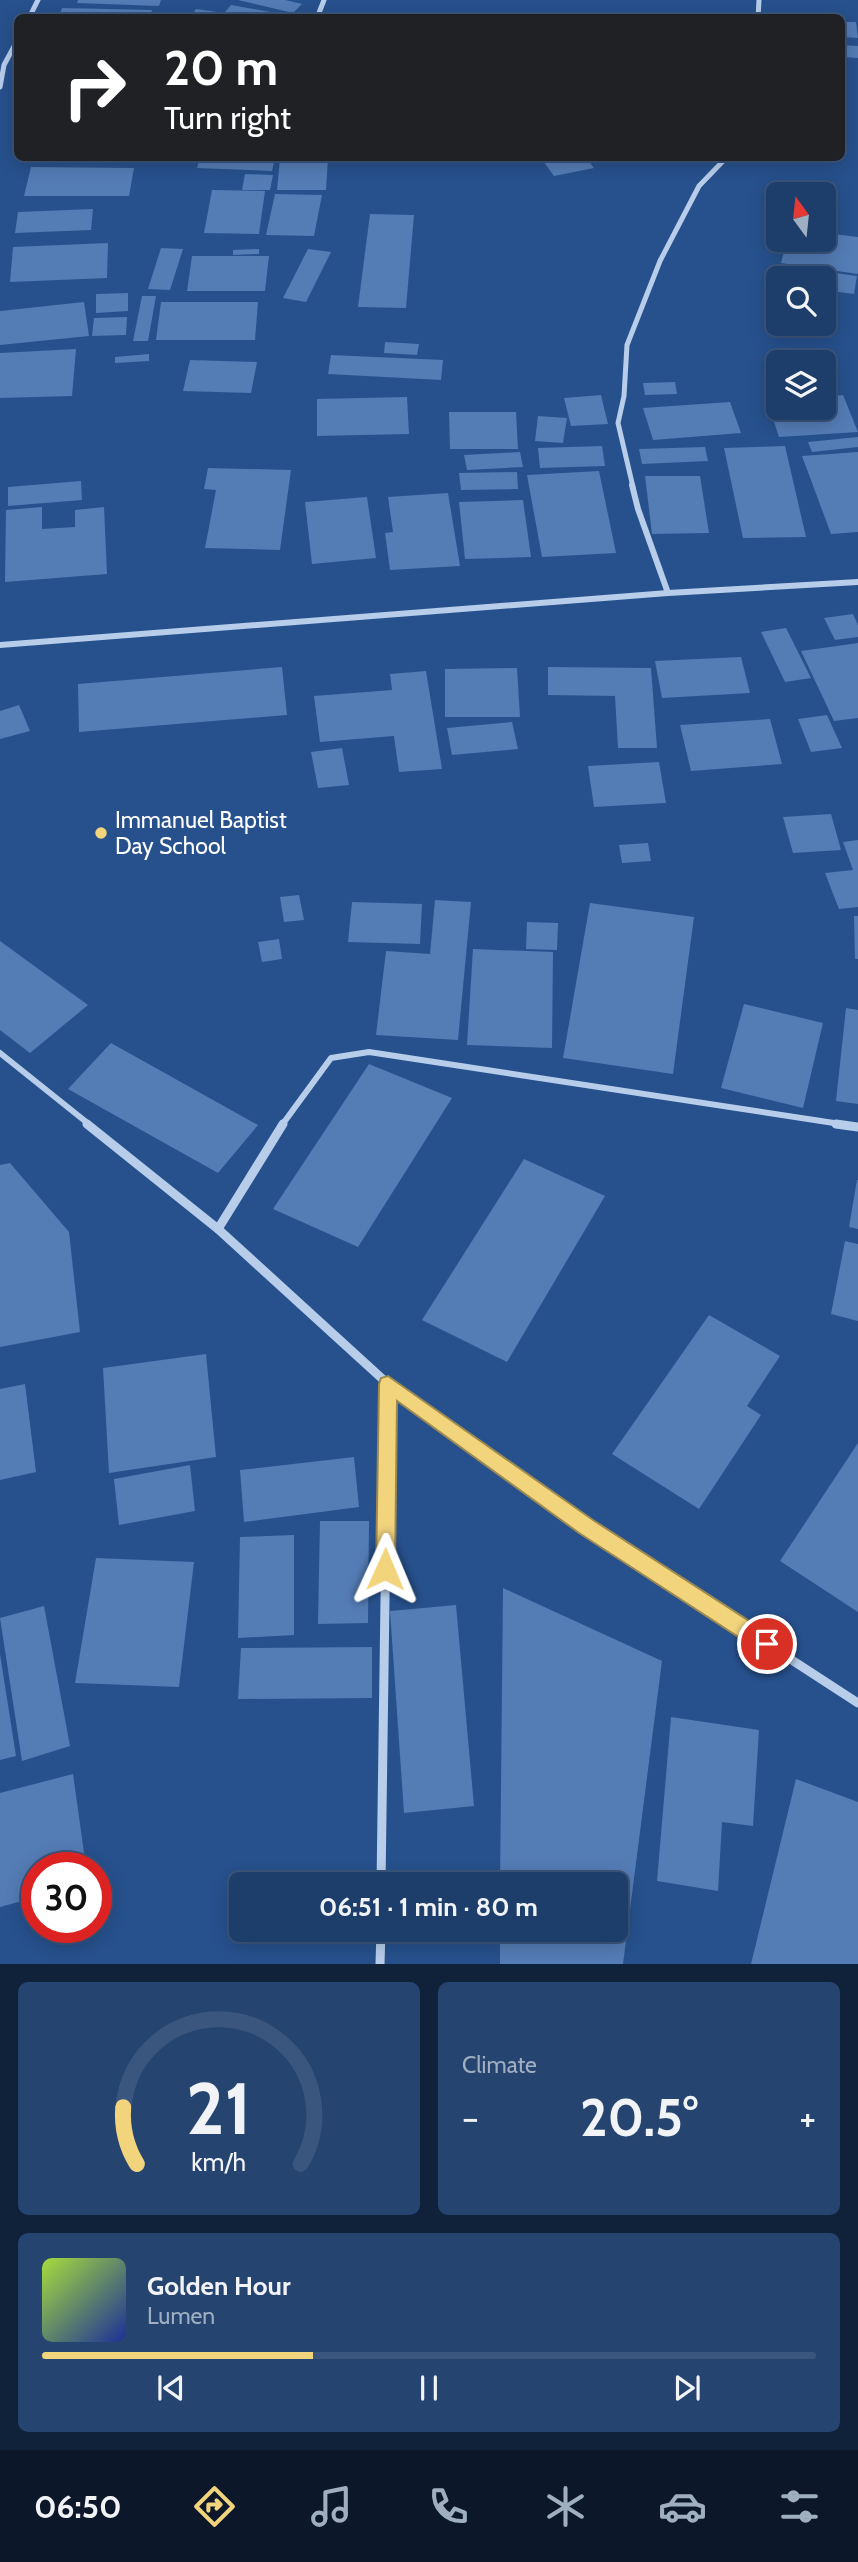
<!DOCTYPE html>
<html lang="en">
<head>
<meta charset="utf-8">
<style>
	:root { --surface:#1d3d6a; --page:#254470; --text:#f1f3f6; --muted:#a0aec1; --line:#3b567e; --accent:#f2d47d }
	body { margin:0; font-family:Cabin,sans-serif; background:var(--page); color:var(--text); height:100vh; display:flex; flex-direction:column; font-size:26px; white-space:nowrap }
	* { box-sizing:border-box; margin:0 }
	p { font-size:23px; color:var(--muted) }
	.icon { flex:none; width:38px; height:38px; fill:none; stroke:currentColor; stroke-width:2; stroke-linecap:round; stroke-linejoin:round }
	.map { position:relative; height:1964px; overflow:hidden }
	.side { display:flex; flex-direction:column; gap:18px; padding:18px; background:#10223a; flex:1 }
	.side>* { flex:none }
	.hud { position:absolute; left:14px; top:14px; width:831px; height:147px; border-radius:10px; box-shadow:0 4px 18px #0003,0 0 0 2px var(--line); background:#202124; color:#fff; overflow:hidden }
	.needle { width:46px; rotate:345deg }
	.controls { position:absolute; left:766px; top:182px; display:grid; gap:14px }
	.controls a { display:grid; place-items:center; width:70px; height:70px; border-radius:10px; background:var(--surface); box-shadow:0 4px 18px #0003,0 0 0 2px var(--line); font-size:35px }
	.speed { position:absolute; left:21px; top:1852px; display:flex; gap:14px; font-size:35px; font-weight:700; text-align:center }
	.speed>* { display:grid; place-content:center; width:91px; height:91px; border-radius:50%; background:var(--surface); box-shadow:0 4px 18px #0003,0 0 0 2px var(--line); line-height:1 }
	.speed .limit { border:10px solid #d22; background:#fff; color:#111 }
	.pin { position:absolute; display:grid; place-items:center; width:60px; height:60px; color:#fff; margin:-30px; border:4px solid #fff; border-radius:50%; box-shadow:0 2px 7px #0007 }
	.me { position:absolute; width:77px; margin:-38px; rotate:1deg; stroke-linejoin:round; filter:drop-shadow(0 0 5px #0008) }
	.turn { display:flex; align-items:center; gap:24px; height:147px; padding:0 35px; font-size:32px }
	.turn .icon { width:91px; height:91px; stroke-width:2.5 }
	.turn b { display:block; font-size:49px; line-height:60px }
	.big { font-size:52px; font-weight:700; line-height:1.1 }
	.side .tile { flex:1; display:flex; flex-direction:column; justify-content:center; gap:10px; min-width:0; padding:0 24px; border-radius:10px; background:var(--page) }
	.side .dial { align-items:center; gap:0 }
	.dial svg { height:182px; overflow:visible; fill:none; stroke:var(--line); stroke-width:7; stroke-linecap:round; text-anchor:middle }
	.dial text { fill:var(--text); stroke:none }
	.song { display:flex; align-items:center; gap:21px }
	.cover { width:84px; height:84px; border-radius:10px; background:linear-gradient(135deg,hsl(80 70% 55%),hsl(230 70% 35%)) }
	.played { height:7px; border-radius:4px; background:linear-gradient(90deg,var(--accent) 35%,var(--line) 35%) }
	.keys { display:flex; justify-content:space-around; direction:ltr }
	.heat { display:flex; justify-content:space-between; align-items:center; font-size:38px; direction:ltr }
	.side .tiles { flex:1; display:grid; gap:18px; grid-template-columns:1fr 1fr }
	.tile:last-child { grid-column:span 2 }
	.trip { position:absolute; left:229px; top:1872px; width:399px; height:70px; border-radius:10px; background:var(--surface); box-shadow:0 4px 18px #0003,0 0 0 2px var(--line); font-weight:700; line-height:70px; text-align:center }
	.tabs { display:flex; height:112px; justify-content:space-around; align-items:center; background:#0c182a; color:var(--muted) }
	.tabs .icon { width:49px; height:49px }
	.tabs .on { color:var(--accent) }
	.tabs b { font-size:32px; color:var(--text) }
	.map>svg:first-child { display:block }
	.building { fill:#547cb5 }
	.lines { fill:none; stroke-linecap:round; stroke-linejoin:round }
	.street-far2 { stroke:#b7cdea; stroke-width:5 }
	.street-far1 { stroke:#b7cdea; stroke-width:6 }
	.street { stroke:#b7cdea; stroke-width:9 }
	.route { fill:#f2d47d; stroke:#9d8a51; stroke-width:2 }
	.poi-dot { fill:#f2d47d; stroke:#27518d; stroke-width:2.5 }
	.labels { text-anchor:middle; stroke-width:7; stroke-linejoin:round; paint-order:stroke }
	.poi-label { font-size:23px; fill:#fff; stroke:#27518d; text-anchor:start }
</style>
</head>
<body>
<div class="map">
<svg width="858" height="1964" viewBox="0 0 858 1964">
	<rect width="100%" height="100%" fill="#27518d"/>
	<!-- building -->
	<g class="building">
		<polygon points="78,0 161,0 159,6 77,3"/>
		<polygon points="238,0 285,0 302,4 293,13"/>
		<polygon points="231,5 293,16 293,18 220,18"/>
		<polygon points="62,8 152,10 150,18 59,18"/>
		<polygon points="196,9 217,12 213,18 190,18"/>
		<polygon points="842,22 856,22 858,38 842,37"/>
		<polygon points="842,45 858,46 858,58 842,57"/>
		<polygon points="25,158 114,158 114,161 24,161"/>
		<polygon points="200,158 275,158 272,171 197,168"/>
		<polygon points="280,158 328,158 326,190 277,190"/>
		<polygon points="541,158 586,158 594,168 554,176"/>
		<polygon points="31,167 134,168 129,196 24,196"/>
		<polygon points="245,174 273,175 270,190 242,190"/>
		<polygon points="212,190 265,191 259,234 204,233"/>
		<polygon points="275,194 322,195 314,236 266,235"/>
		<polygon points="93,209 91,230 15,233 18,212"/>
		<polygon points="370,214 414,215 406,308 358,307"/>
		<polygon points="824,233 858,237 858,274 781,263 787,240 824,240"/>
		<polygon points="108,243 107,278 10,282 13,247"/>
		<polygon points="161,248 183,249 170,290 148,289"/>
		<polygon points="259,249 259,254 233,255 233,250"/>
		<polygon points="308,249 331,252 306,302 283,298"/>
		<polygon points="192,256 269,256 265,291 187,291"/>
		<polygon points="782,266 857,276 854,294 824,290 824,278 779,278"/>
		<polygon points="128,293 128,311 96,313 96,294"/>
		<polygon points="142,296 156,296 148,341 133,341"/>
		<polygon points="84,302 89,336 0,345 0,311"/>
		<polygon points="161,302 258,302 255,340 156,340"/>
		<polygon points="127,317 126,335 92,336 94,318"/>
		<polygon points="385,342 419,344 417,355 384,353"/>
		<polygon points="76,349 72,396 0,398 0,353"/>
		<polygon points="149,354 149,361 115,363 115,357"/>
		<polygon points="331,355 443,360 441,380 328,374"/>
		<polygon points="190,360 257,362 251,393 183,391"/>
		<polygon points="675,382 677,394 645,395 643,383"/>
		<polygon points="601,395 608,424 571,426 564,398"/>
		<polygon points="843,395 858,432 779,437 767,400 779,399 779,408 824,408 824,397"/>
		<polygon points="407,397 409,434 317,436 317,399"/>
		<polygon points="730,402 741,433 653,440 643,408"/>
		<polygon points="449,412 516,412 518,449 450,449"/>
		<polygon points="538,416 567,418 563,443 535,441"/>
		<polygon points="858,437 858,447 812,452 808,442"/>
		<polygon points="602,446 605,466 540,468 538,448"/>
		<polygon points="785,446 806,537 743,538 724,448"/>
		<polygon points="705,447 708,461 642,464 639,449"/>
		<polygon points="520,452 523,467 467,470 464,455"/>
		<polygon points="858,452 858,532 831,534 802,456"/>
		<polygon points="208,468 291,470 280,550 205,548 216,490 204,489"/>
		<polygon points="599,471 616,553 542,557 527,475"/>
		<polygon points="517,472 518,489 461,490 459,473"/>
		<polygon points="645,476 700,476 709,533 652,534"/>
		<polygon points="81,481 82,500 8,506 8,487"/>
		<polygon points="448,493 460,566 390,570 385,533 393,532 388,497"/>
		<polygon points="367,497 376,558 312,564 305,502"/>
		<polygon points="523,500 531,557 465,559 459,502"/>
		<polygon points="42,507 42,529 75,527 75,510 104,507 107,574 5,582 6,510"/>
		<polygon points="853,614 858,625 858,637 835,640 824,618"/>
		<polygon points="786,628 811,678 785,682 761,632"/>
		<polygon points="858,643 858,718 834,721 801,651"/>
		<polygon points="741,657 750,693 662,698 655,661"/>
		<polygon points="282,667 287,715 79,732 78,684"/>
		<polygon points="548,667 651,668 657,748 618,748 615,696 548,695"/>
		<polygon points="517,668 520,717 445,717 445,669"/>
		<polygon points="426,671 442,769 399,772 394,736 320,742 314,696 392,690 390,674"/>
		<polygon points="19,705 30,731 0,739 0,711"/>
		<polygon points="827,715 842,748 811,752 798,719"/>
		<polygon points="770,719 782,764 691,771 680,725"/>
		<polygon points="512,722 518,749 452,755 447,728"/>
		<polygon points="342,748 349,785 318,788 311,752"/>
		<polygon points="659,762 666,803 594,807 588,766"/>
		<polygon points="831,814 841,850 793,853 783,817"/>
		<polygon points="858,840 858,907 839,909 825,873 853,870 843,842"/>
		<polygon points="648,843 651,861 622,863 619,845"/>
		<polygon points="299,895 304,920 284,922 280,897"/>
		<polygon points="435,900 471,902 458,1040 376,1035 386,951 430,954"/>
		<polygon points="352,902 422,904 420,944 348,942"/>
		<polygon points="590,903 694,917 673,1074 563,1058"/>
		<polygon points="854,916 858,916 858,959 855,959"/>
		<polygon points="527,922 558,923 557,950 526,949"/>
		<polygon points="279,939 282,959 262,962 258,942"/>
		<polygon points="0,941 88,1005 30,1053 0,1030"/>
		<polygon points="473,949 553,952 552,1048 467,1045"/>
		<polygon points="744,1004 823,1023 803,1108 721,1088"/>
		<polygon points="846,1008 858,1010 858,1104 836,1101"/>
		<polygon points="111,1043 258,1125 218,1173 68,1089"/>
		<polygon points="369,1064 452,1098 358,1247 273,1209"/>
		<polygon points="524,1159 605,1196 507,1362 422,1320"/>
		<polygon points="10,1163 69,1232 80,1332 0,1347 0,1165"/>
		<polygon points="857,1180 858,1180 858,1229 849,1227"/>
		<polygon points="845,1241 858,1244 858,1321 831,1314"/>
		<polygon points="709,1315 780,1356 747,1406 761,1415 699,1509 612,1454"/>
		<polygon points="206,1354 216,1457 109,1473 103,1368"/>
		<polygon points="25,1384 36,1472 0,1480 0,1389"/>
		<polygon points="858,1443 858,1612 780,1561"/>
		<polygon points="354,1457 359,1507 244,1522 240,1470"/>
		<polygon points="190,1465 195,1511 119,1525 114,1479"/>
		<polygon points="320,1521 369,1521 368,1623 318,1624"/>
		<polygon points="294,1535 294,1635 238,1638 240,1537"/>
		<polygon points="96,1558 194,1562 179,1687 75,1683"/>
		<polygon points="503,1588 662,1661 623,1964 500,1964 500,1930 616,1930 616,1885 500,1885"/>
		<polygon points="456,1605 474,1806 404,1813 390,1611"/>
		<polygon points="44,1606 70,1746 22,1761 0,1618"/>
		<polygon points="372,1647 372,1698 238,1699 241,1648"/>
		<polygon points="0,1654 16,1756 0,1760"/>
		<polygon points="671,1717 759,1730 753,1826 722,1822 718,1891 657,1881"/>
		<polygon points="73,1774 86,1867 37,1867 37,1897 0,1907 0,1793"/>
		<polygon points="796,1779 858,1802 858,1964 751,1964"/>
	</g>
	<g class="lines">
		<!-- street-far2 -->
		<g class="street-far2">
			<polyline points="29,18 38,0"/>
			<polyline points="317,18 324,0"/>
			<polyline points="758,18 759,0"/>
			<polyline points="0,87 4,65 18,39"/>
			<polyline points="633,487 618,423 624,396 627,345 660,261 699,186 726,158"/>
		</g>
		<!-- street-far1 -->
		<g class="street-far1">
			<polyline points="632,485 638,509 668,593"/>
			<polyline points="0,645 668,593 858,582"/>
			<polyline points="0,1053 90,1125"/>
			<polyline points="282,1125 331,1058 369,1052 847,1125"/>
		</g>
		<!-- street -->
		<g class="street">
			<polyline points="87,1124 218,1229 388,1384 586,1526 858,1703"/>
			<polyline points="836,1124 858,1127"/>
			<polyline points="218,1229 283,1124"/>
			<polyline points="381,1885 388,1384"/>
			<polyline points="380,1964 381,1930"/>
		</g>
	</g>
	<!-- route -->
	<polygon class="route" points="388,1376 593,1520 774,1637 777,1644 774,1651 767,1654 760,1651 579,1533 397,1401 395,1569 392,1576 385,1578 378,1576 376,1569 379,1384 381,1378"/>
	<!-- markers -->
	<circle class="poi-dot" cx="101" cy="833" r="7"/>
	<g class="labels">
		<!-- poi labels -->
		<g class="poi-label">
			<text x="115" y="828">Immanuel Baptist<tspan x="115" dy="26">Day School</tspan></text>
		</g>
	</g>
</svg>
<div class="controls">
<a><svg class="needle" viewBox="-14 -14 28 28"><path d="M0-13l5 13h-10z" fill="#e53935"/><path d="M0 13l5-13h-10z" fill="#a0aec1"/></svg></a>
<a><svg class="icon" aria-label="search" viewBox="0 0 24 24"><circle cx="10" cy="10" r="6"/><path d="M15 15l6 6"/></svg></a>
<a><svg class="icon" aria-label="layers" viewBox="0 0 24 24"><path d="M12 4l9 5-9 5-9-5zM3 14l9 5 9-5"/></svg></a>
</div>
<div class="speed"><div class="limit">30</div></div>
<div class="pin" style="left:767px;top:1644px;background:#d93025"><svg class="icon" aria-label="arrive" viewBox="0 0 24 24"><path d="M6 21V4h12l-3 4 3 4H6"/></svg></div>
<svg class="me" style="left:385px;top:1569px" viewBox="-20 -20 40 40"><path d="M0-17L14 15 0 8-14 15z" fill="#f2d47d" stroke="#fff" stroke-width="4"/></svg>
<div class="trip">06:51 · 1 min · 80 m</div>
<div class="hud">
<div class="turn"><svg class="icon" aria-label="right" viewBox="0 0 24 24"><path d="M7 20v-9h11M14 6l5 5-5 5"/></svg><div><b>20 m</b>Turn right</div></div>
</div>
</div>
<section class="side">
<div class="tiles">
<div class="tile dial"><svg viewBox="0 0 100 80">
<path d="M14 69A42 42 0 1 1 86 69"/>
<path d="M14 69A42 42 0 0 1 8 44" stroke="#f2d47d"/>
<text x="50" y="56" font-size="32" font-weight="700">21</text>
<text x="50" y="72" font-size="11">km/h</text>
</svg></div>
<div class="tile"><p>Climate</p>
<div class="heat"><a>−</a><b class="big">20.5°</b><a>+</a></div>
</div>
<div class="tile">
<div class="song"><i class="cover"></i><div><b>Golden Hour</b><p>Lumen</p></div></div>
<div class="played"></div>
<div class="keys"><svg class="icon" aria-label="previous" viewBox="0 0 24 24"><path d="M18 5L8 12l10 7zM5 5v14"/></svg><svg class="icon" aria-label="pause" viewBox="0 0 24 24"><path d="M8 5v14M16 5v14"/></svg><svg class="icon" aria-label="next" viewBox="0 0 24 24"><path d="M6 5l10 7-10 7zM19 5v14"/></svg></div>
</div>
</div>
</section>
<nav class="tabs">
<b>06:50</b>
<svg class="icon on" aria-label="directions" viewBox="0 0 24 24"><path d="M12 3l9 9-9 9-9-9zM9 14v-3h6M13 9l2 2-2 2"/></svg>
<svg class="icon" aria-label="music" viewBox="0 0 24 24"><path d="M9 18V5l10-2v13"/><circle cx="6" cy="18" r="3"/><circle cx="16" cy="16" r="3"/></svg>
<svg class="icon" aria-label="phone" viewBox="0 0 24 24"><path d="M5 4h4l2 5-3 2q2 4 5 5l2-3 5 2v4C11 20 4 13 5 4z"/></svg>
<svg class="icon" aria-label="climate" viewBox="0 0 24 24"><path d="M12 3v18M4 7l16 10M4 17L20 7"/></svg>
<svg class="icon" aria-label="car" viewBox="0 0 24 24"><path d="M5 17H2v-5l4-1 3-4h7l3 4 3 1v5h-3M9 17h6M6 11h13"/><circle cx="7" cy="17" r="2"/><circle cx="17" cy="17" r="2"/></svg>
<svg class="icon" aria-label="filters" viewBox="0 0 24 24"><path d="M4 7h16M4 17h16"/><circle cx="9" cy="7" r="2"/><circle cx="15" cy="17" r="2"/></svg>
</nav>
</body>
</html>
